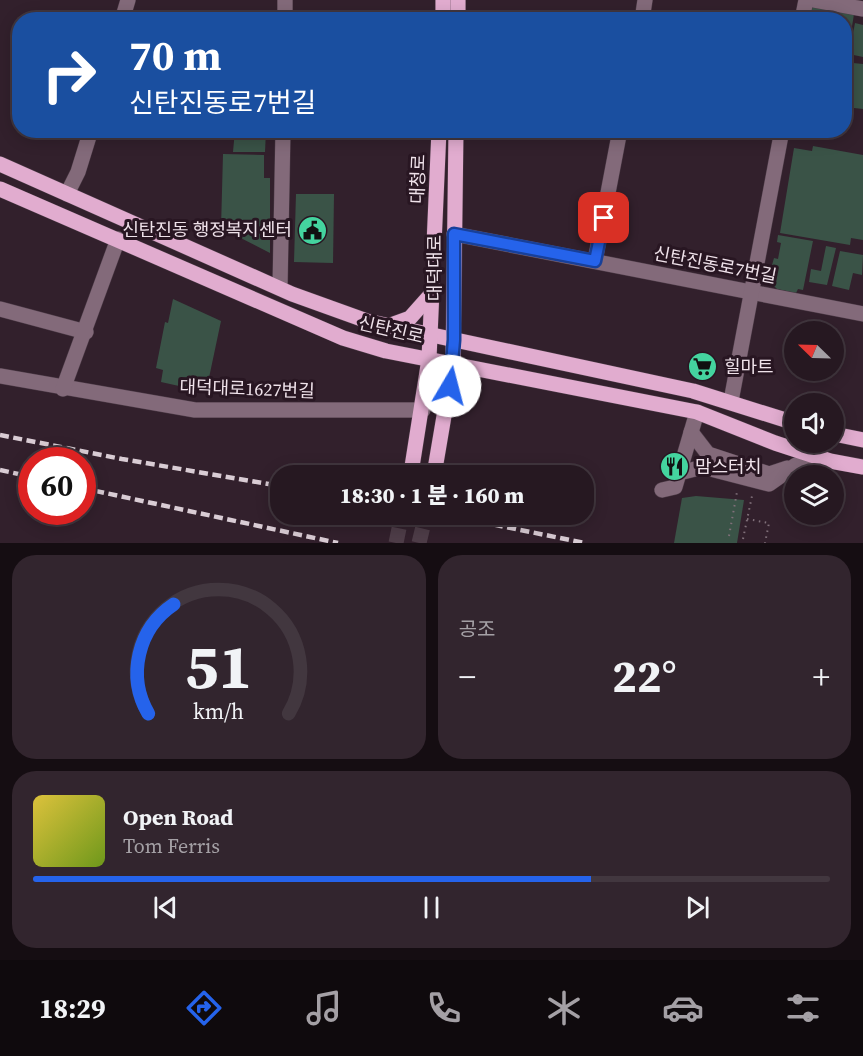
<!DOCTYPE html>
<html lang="ko">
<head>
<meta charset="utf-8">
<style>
	:root { --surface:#261821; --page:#32252e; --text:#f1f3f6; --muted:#a4a0a5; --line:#42373f; --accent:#2563eb }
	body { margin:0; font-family:"Source Serif 4","Noto Sans KR",serif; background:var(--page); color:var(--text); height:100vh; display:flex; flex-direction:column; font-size:22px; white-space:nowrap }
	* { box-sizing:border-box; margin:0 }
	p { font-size:20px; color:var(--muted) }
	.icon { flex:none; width:33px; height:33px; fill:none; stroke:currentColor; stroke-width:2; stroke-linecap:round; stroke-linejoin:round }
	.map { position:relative; height:543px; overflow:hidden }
	.details { display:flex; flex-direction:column; gap:12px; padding:12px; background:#150d12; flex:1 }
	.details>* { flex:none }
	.banner { position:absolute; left:12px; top:12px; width:840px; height:126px; border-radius:24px; box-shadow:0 3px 15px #0003,0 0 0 2px var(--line); background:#1a4fa0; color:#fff; overflow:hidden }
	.needle { width:39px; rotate:293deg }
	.tools { position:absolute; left:784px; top:321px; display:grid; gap:12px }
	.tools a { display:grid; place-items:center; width:60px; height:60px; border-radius:50%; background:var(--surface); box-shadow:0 3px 15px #0003,0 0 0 2px var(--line); font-size:30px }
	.speed { position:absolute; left:18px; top:447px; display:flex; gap:12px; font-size:30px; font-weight:700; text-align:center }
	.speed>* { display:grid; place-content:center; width:78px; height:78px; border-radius:50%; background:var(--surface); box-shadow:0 3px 15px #0003,0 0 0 2px var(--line); line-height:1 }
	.speed .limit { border:9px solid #d22; background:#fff; color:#111 }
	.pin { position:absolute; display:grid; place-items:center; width:51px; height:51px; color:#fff; margin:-26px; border-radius:12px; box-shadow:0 3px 9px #0006 }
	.me { position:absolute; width:66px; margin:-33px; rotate:8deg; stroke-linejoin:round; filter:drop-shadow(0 0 4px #0008) }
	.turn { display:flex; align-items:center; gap:21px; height:126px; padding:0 18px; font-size:27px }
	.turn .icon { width:78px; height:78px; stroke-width:2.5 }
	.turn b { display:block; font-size:42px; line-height:51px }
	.big { font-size:45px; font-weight:800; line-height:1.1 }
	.details .card { flex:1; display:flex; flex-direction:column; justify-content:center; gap:9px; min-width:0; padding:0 21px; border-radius:24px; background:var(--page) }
	.details .dial { align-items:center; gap:0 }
	.dial svg { height:156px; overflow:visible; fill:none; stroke:var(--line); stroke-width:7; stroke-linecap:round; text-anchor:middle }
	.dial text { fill:var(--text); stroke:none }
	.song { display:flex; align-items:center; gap:18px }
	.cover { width:72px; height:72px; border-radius:9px; background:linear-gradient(135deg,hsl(50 70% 55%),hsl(80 70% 35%)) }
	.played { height:6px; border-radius:3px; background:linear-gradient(90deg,var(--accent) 70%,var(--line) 70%) }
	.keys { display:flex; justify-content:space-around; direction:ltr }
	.heat { display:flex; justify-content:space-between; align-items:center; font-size:33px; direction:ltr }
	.details .tiles { flex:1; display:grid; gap:12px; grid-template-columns:1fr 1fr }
	.card:last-child { grid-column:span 2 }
	.trip { position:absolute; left:270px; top:465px; width:324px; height:60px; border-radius:24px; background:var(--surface); box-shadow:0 3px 15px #0003,0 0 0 2px var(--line); font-weight:800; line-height:60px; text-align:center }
	.tabs { display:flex; height:96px; justify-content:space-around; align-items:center; background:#0f0a0d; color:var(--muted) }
	.tabs .icon { width:42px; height:42px }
	.tabs .current { color:var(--accent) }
	.tabs b { font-size:27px; color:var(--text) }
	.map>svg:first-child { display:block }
	.building { fill:#3a5347 }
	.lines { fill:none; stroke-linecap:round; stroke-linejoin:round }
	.major-tunnel { stroke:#4e3d48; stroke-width:15; stroke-dasharray:15 8; stroke-linecap:butt }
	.minor-casing { stroke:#4c3b47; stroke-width:16 }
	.major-casing { stroke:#4c3b47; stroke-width:16 }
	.path { stroke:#80707a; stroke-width:2; stroke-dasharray:1.5 4.5; stroke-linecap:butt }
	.minor { stroke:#836a7a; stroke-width:15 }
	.major { stroke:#e1accf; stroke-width:15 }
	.rail { stroke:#d9ccd4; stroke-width:4.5; stroke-dasharray:9 4.5; stroke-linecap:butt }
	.route-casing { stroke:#184099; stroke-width:15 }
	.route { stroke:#2563eb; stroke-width:10 }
	.labels { text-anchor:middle; stroke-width:6; stroke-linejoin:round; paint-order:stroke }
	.street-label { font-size:18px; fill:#efe2ea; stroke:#281622 }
	.poi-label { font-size:18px; fill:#efe2ea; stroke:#281622; text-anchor:start }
</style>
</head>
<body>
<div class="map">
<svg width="863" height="543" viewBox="0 0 863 543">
	<rect width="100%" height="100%" fill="#32202c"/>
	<!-- building -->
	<g class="building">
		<polygon points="810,5 854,14 846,64 844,20 807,20"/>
		<polygon points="855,23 863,25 863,57 849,54"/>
		<polygon points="853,63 863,64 863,109 845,107"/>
		<polygon points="235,130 266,130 265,152 233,152"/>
		<polygon points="813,146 863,155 863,240 851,238 850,245 780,233 794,148 812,151"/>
		<polygon points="223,154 264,155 264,178 270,178 270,253 221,228"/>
		<polygon points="296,194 334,194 333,263 294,262"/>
		<polygon points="778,235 813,241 803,290 798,289 796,293 777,289 773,285 776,266 772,265 774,258 778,259 781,243 777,242"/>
		<polygon points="826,246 836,248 827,285 809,282 811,269 821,271"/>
		<polygon points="840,251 863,255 862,275 853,273 849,290 832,286"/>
		<polygon points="173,299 221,321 206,392 161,382 163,370 156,368 165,322 168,323"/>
		<polygon points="696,496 744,500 737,543 674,543 682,498"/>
	</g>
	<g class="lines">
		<!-- major-tunnel -->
		<g class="major-tunnel">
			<polyline points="396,543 402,514"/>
			<polyline points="419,543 426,514"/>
		</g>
		<defs>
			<g id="minor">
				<polyline points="814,0 863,9"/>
				<polyline points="122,20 128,0"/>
				<polyline points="285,20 285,0"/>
				<polyline points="642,20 645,0"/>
				<polyline points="802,20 806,0"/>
				<polyline points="67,194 78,172 91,130"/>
				<polyline points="454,234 863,314"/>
				<polyline points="595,261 620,130"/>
				<polyline points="280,288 283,130"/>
				<polyline points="0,309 86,332"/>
				<polyline points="0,376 195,410 423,410"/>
				<polyline points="63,389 118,239"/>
				<polyline points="731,401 782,130"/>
				<polyline points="691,432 708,454 769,474 787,468"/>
				<polyline points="679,473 703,467 769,484 796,465 830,461"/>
				<polyline points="662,490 675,487 697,412"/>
			</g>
			<g id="major">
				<polyline points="443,20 443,0"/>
				<polyline points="458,20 458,0"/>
				<polyline points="0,164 292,294 367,321 693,391 795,423"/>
				<polyline points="0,189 343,338 386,351 697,412 775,443 830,461 863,467"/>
				<polyline points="388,326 410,318 434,291"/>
				<polyline points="834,434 863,440"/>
				<polyline points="411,473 429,359 439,130"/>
				<polyline points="434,475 453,363 456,130"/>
			</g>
		</defs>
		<!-- minor casing -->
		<use href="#minor" class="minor-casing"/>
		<!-- major casing -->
		<use href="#major" class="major-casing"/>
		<!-- path -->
		<g class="path">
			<polyline points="747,519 769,523 765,543"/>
			<polyline points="729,536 737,492"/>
			<polyline points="743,539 752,496"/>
		</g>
		<!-- minor -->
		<use href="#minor" class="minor"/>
		<!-- major -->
		<use href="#major" class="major"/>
		<!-- rail -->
		<g class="rail">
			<polyline points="0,435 122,459 280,486"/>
			<polyline points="0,470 32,477"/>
			<polyline points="82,488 338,543"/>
			<polyline points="441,514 585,543"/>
		</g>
	</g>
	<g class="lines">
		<defs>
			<polyline id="route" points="450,386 454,340 454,234 595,261 604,218"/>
		</defs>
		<!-- route casing -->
		<use href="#route" class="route-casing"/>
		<!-- route -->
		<use href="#route" class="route"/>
	</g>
	<!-- icons -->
	<defs>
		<symbol id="civic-disc" viewBox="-11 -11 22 22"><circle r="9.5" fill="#44d49f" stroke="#281622"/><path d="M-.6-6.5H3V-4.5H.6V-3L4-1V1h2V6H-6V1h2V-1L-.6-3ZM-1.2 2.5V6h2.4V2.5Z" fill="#111"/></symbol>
		<symbol id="supermarket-disc" viewBox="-11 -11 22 22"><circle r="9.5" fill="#44d49f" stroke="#281622"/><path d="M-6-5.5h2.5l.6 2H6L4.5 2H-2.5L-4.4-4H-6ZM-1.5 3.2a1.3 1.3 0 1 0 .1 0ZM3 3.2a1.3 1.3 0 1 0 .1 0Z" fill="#111"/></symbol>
		<symbol id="restaurant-disc" viewBox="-11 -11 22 22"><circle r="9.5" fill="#44d49f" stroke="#281622"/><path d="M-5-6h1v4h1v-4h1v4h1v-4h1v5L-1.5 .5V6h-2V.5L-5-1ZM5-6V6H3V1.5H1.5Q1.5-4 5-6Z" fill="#111"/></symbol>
	</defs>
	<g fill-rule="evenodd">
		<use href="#civic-disc" x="296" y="214" width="33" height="33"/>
		<use href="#supermarket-disc" x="686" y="350" width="33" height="33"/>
		<use href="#restaurant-disc" x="658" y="450" width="33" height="33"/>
	</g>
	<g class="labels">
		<!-- street labels -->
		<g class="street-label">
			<text transform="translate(418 179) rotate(-88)" y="6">대청로</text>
			<text transform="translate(715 265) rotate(11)" y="6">신탄진동로7번길</text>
			<text transform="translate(435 268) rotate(-90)" y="6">대덕대로</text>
			<text transform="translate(391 330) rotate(13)" y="6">신탄진로</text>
			<text transform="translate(247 389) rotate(2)" y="6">대덕대로1627번길</text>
		</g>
		<!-- poi labels -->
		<g class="poi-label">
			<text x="292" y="236" text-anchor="end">신탄진동 행정복지센터</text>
			<text x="724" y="373">힐마트</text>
			<text x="695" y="473">맘스터치</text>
		</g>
	</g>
</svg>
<div class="tools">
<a><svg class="needle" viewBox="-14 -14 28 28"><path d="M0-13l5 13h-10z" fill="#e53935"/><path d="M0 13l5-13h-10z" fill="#a4a0a5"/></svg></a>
<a><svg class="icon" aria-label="sound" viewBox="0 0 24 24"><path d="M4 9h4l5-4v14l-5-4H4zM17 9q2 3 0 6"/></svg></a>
<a><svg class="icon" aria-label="layers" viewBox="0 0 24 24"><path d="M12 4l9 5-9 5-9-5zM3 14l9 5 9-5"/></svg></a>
</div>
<div class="speed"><div class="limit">60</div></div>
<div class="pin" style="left:604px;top:218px;background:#d93025"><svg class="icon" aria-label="arrive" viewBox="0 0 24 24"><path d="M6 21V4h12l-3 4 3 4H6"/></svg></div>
<svg class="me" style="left:450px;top:386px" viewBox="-20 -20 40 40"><circle r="19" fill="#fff"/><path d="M0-13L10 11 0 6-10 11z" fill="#2563eb"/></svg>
<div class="trip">18:30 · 1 분 · 160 m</div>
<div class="banner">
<div class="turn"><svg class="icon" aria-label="right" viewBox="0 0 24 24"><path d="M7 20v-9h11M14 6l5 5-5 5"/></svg><div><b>70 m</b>신탄진동로7번길</div></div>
</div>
</div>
<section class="details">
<div class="tiles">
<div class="card dial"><svg viewBox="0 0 100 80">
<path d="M14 69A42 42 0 1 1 86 69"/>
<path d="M14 69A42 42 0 0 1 27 13" stroke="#2563eb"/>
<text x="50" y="56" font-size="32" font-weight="700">51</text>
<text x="50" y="72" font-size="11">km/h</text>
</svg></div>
<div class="card"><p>공조</p>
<div class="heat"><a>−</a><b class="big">22°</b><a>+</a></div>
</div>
<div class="card">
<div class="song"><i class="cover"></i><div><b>Open Road</b><p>Tom Ferris</p></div></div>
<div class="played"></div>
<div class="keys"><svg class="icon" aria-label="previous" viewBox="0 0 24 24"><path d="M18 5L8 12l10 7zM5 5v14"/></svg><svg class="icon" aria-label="pause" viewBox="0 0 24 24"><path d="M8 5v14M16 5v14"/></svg><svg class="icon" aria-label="next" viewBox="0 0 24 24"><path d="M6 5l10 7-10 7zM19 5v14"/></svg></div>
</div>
</div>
</section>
<nav class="tabs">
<b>18:29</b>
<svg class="icon current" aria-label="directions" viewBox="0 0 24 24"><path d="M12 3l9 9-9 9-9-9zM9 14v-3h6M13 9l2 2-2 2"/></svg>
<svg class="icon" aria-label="music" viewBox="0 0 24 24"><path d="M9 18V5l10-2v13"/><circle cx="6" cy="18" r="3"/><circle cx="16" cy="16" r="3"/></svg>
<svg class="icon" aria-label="phone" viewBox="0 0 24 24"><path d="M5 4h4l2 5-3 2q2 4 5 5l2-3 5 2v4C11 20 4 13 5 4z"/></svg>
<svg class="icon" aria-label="climate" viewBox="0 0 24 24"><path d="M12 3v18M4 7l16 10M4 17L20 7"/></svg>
<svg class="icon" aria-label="car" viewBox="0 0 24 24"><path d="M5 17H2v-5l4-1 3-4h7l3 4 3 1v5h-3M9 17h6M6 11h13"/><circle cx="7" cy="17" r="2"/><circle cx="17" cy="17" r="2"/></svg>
<svg class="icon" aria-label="filters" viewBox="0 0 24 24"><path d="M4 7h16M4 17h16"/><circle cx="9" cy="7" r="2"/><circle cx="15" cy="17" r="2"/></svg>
</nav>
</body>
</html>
